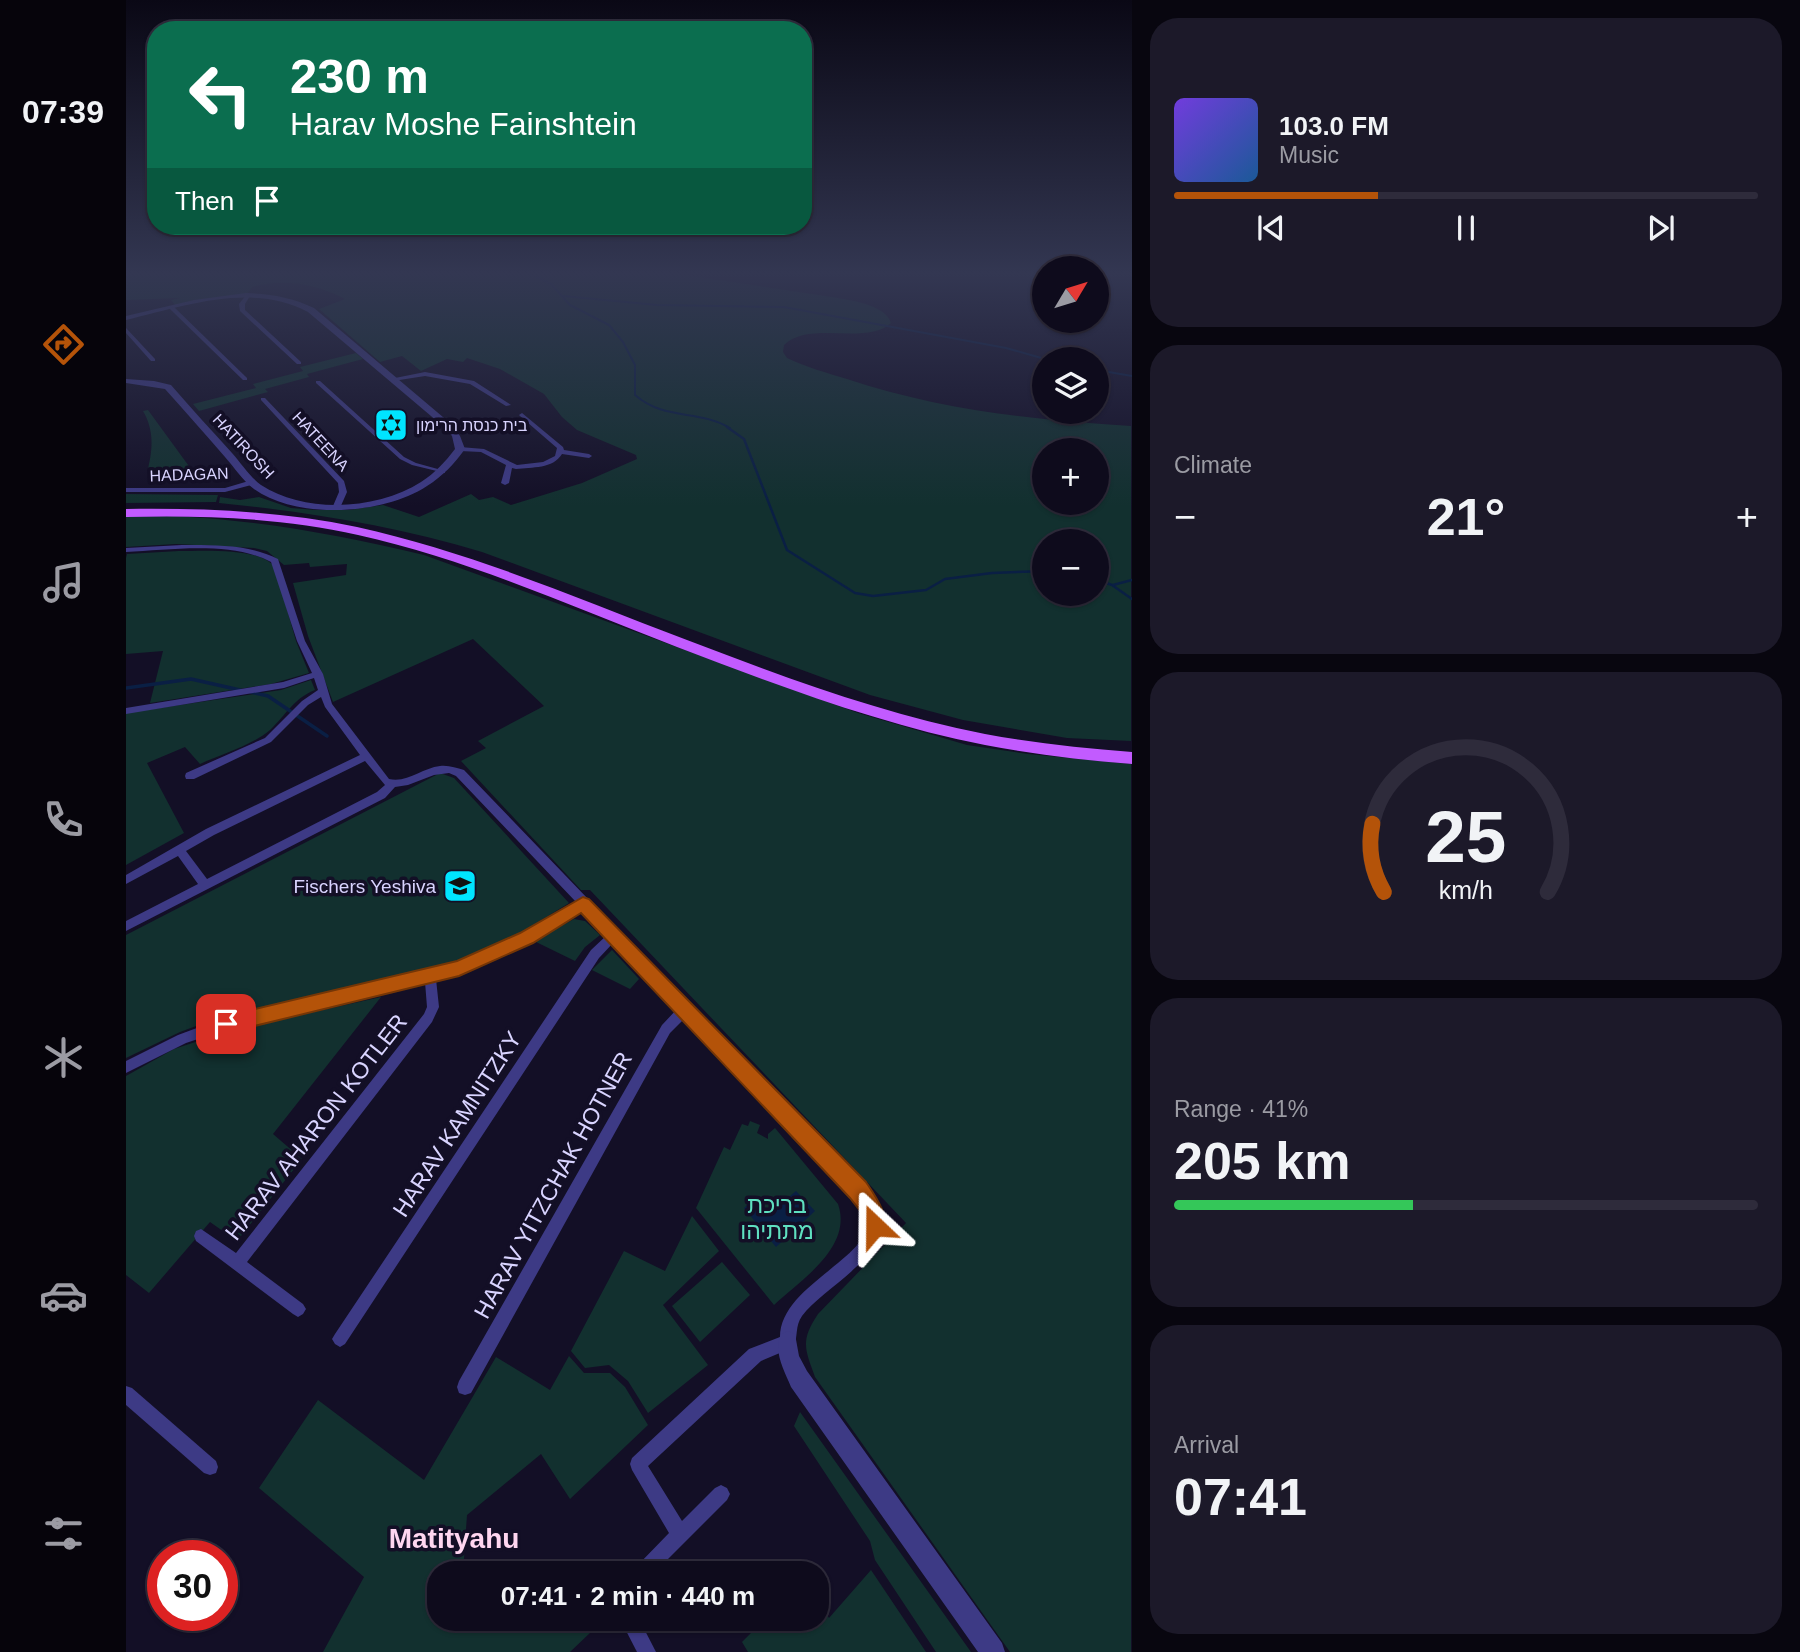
<!DOCTYPE html>
<html lang="en">
<head>
<meta charset="utf-8">
<style>
	:root { --surface:#0e0b1c; --page:#1c1929; --text:#f1f3f6; --muted:#9b9ba3; --line:#2e2b3b; --accent:#b45309 }
	body { margin:0; font-family:Helvetica,"Noto Sans Hebrew",sans-serif; background:var(--page); color:var(--text); height:100vh; display:flex; flex-direction:column; font-size:26px; white-space:nowrap }
	* { box-sizing:border-box; margin:0 }
	p { font-size:23px; color:var(--muted) }
	.icon { flex:none; width:38px; height:38px; fill:none; stroke:currentColor; stroke-width:2; stroke-linecap:round; stroke-linejoin:round }
	.map { position:relative; flex:1; overflow:hidden }
	.side { display:flex; flex-direction:column; gap:18px; padding:18px; background:#08060f; width:668px }
	.side>* { flex:none }
	.hud { position:absolute; left:21px; top:21px; width:665px; height:214px; border-radius:28px; box-shadow:0 2px 5px #0004,0 0 0 2px var(--line); background:#0b6e4f; color:#fff; overflow:hidden }
	.needle { width:46px; rotate:52deg }
	.buttons { position:absolute; left:906px; top:256px; display:grid; gap:14px }
	.buttons a { display:grid; place-items:center; width:77px; height:77px; border-radius:50%; background:var(--surface); box-shadow:0 2px 5px #0004,0 0 0 2px var(--line); font-size:35px }
	.speed { position:absolute; left:21px; top:1540px; display:flex; gap:14px; font-size:35px; font-weight:700; text-align:center }
	.speed>* { display:grid; place-content:center; width:91px; height:91px; border-radius:50%; background:var(--surface); box-shadow:0 2px 5px #0004,0 0 0 2px var(--line); line-height:1 }
	.speed .limit { border:10px solid #d22; background:#fff; color:#111 }
	.pin { position:absolute; display:grid; place-items:center; width:60px; height:60px; color:#fff; margin:-30px; border-radius:14px; box-shadow:0 4px 10px #0006 }
	.me { position:absolute; width:77px; margin:-38px; rotate:337deg; stroke-linejoin:round; filter:drop-shadow(0 0 5px #0008) }
	.turn { display:flex; align-items:center; gap:24px; height:147px; padding:0 28px; font-size:32px }
	.turn .icon { width:91px; height:91px; stroke-width:2.5 }
	.turn b { display:block; font-size:49px; line-height:60px }
	.then { display:flex; align-items:center; height:66px; padding:0 28px; background:#0003; gap:14px; font-size:26px }
	.big { font-size:52px; font-weight:600; line-height:1.1 }
	.side .tile { flex:1; display:flex; flex-direction:column; justify-content:center; gap:10px; min-width:0; padding:0 24px; border-radius:28px; background:var(--page) }
	.side .dial { align-items:center; gap:0 }
	.dial svg { height:182px; overflow:visible; fill:none; stroke:var(--line); stroke-width:7; stroke-linecap:round; text-anchor:middle }
	.dial text { fill:var(--text); stroke:none }
	.song { display:flex; align-items:center; gap:21px }
	.cover { width:84px; height:84px; border-radius:10px; background:linear-gradient(135deg,hsl(260 70% 55%),hsl(210 70% 35%)) }
	.played { height:7px; border-radius:4px; background:linear-gradient(90deg,var(--accent) 35%,var(--line) 35%) }
	.keys { display:flex; justify-content:space-around; direction:ltr }
	.heat { display:flex; justify-content:space-between; align-items:center; font-size:38px; direction:ltr }
	.charge { height:10px; border-radius:5px; background:linear-gradient(90deg,#34c759 41%,var(--line) 0) }
	.trip { position:absolute; left:301px; top:1561px; width:402px; height:70px; border-radius:28px; background:var(--surface); box-shadow:0 2px 5px #0004,0 0 0 2px var(--line); font-weight:600; line-height:70px; text-align:center }
	main { display:flex; flex:1; min-height:0 }
	.menu { display:flex; flex-direction:column; width:126px; justify-content:space-around; align-items:center; background:#06040b; color:var(--muted) }
	.menu .icon { width:49px; height:49px }
	.menu .active { color:var(--accent) }
	.menu b { font-size:32px; color:var(--text) }
	.map>svg:first-child { display:block }
	.green { fill:#12302f; fill-rule:evenodd }
	.water { fill:#0a1f44 }
	.lines { fill:none; stroke-linecap:round; stroke-linejoin:round }
	.stream-far2 { stroke:#0a1f44; stroke-width:2 }
	.stream-far1 { stroke:#0a1f44; stroke-width:2.5 }
	.stream { stroke:#0a1f44; stroke-width:3.5 }
	.minor { fill:#3d3a85; fill-rule:evenodd }
	.tertiary { fill:#3d3a85; fill-rule:evenodd }
	.primary { fill:#c25bff; fill-rule:evenodd }
	.route { fill:#b45309; stroke:#753606; stroke-width:2 }
	.labels { text-anchor:middle; stroke-width:7; stroke-linejoin:round; paint-order:stroke }
	.far-poi-label { font-size:16px; fill:#d9d4ff; stroke:#130f26; text-anchor:start }
	.far-street-label { font-size:16px; fill:#d9d4ff; stroke:#130f26 }
	.poi-label { font-size:19px; fill:#d9d4ff; stroke:#130f26; text-anchor:end }
	.near-street-label { font-size:23px; fill:#d9d4ff; stroke:#130f26 }
	.near-park-label { font-size:23px; fill:#5fe0c0; stroke:#130f26 }
	.near-quarter-label { font-size:28px; font-weight:bold; fill:#ffd6f0; stroke:#130f26 }
</style>
</head>
<body>
<main>
<nav class="menu">
<b>07:39</b>
<svg class="icon active" aria-label="directions" viewBox="0 0 24 24"><path d="M12 3l9 9-9 9-9-9zM9 14v-3h6M13 9l2 2-2 2"/></svg>
<svg class="icon" aria-label="music" viewBox="0 0 24 24"><path d="M9 18V5l10-2v13"/><circle cx="6" cy="18" r="3"/><circle cx="16" cy="16" r="3"/></svg>
<svg class="icon" aria-label="phone" viewBox="0 0 24 24"><path d="M5 4h4l2 5-3 2q2 4 5 5l2-3 5 2v4C11 20 4 13 5 4z"/></svg>
<svg class="icon" aria-label="climate" viewBox="0 0 24 24"><path d="M12 3v18M4 7l16 10M4 17L20 7"/></svg>
<svg class="icon" aria-label="car" viewBox="0 0 24 24"><path d="M5 17H2v-5l4-1 3-4h7l3 4 3 1v5h-3M9 17h6M6 11h13"/><circle cx="7" cy="17" r="2"/><circle cx="17" cy="17" r="2"/></svg>
<svg class="icon" aria-label="filters" viewBox="0 0 24 24"><path d="M4 7h16M4 17h16"/><circle cx="9" cy="7" r="2"/><circle cx="15" cy="17" r="2"/></svg>
</nav>
<div class="map">
<svg width="1006" height="1652" viewBox="0 0 1006 1652">
	<rect width="100%" height="100%" fill="#130f26"/>
	<!-- green -->
	<g class="green">
		<path d="M0 274H553L706 297C723 300 759 304 765 323 740 346 684 320 658 345L657 352 661 358C680 367 701 373 721 379 814 410 908 420 1005 426V741L941 738 837 720 744 695 356 552C270 526 183 512 93 503L94 497 114 500 133 497 165 508 190 510H223L257 505 293 517 345 494 353 500 367 497 385 505 456 483 511 459 510 455 451 430 436 417 418 394 374 369 341 358 337 362 321 359 295 371 276 356 254 362 193 309 219 299C190 284 158 278 126 287L121 294 92 297 49 305 45 300 54 298 0 300ZM919 450H971V502H919ZM919 541H971V593H919Z"/>
		<polygon points="230,353 237,359 181,374 183,377 139,389 142,392 73,411 67,404 130,388 127,384 177,371 174,367"/>
		<path d="M22 410 65 469H22C27 448 28 430 17 411Z"/>
		<polygon points="0,494 92,495 90,502 0,503"/>
		<path d="M46 516C132 520 214 535 298 555L732 713 841 745 902 754 1005 764V1652H884L689 1377C679 1349 674 1341 692 1314L780 1223 464 890H455L335 761 360 748 352 741 418 706 347 639 207 702 182 636 167 583 220 575 221 564 184 567 183 563 158 565 141 551 128 548 50 544 0 547V517Z"/>
		<path d="M53 551C77 551 133 547 149 567L170 641 183 673 145 684 24 703 37 651 0 654V558L1 554Z"/>
		<path d="M185 680 189 690C168 698 160 715 144 730 125 746 96 754 74 764L59 747 21 763 58 833 0 865V713L155 690Z"/>
		<polygon points="314,773 328,778 443,903 396,932 331,961 86,1020 54,1032 0,1058 0,935"/>
		<polygon points="448,919 459,921 474,935 459,947 449,961 408,941"/>
		<polygon points="486,950 513,979 504,989 466,970"/>
		<polygon points="255,997 147,1134 176,1159 111,1241 84,1222 23,1293 0,1275 0,1076 48,1049 103,1031"/>
		<path d="M624 1121 634 1125 631 1133 642 1139V1134L649 1128 712 1204C727 1247 675 1280 648 1305L570 1208 598 1147 604 1150 616 1124 622 1126Z"/>
		<polygon points="566,1216 593,1251 537,1305 582,1365 522,1413 502,1381 483,1365 459,1368 445,1351 498,1251 539,1271"/>
		<polygon points="596,1262 624,1295 574,1342 546,1306"/>
		<polygon points="443,1356 458,1373 484,1373 499,1387 522,1425 444,1499 415,1454 341,1515 337,1573 313,1573 313,1619 334,1619 334,1633 349,1619 459,1619 466,1631 444,1652 197,1652 238,1577 133,1488 192,1400 298,1480 370,1357 424,1390"/>
		<polygon points="674,1412 845,1652 810,1652 749,1560 744,1541 668,1426"/>
		<polygon points="745,1570 800,1652 622,1652 616,1642 639,1619 691,1619 691,1601 703,1618"/>
	</g>
	<!-- water -->
	<polygon class="water" points="670,1191 689,1211 650,1247 618,1208 625,1202 634,1207 649,1209"/>
	<g class="lines">
		<!-- stream-far2 -->
		<g class="stream-far2">
			<path d="M405 274 425 284 444 305 483 325 497 342 509 365V395C539 421 572 409 604 428"/>
			<polyline points="437,296 531,305 658,307 880,348 919,359"/>
			<polyline points="971,370 1006,376"/>
		</g>
		<!-- stream-far1 -->
		<g class="stream-far1">
			<polyline points="601,427 618,439 661,550 729,593 747,596 800,590 819,579 866,573 919,571"/>
			<polyline points="971,580 986,585 1006,599"/>
			<polyline points="987,585 1006,580"/>
		</g>
		<!-- stream -->
		<g class="stream">
			<polyline points="0,688 65,679 114,690"/>
			<polyline points="125,692 142,696 201,736"/>
		</g>
		<!-- minor -->
		<g class="minor">
			<polygon points="121,294 124,296 119,304 119,310 175,362 175,364 171,364 114,311 113,304"/>
			<polygon points="44,307 48,307 121,378 121,380 117,380 44,309"/>
			<polygon points="0,328 29,359 29,361 25,361 0,333"/>
			<polygon points="299,372 348,381 385,405 380,406 344,384 299,376 267,381 264,379"/>
			<polygon points="190,381 194,381 278,457 290,463 319,471 319,473 286,465 274,459 190,383"/>
			<polygon points="135,398 139,398 218,481 221,492 214,508 207,506 213,492 212,483 135,400"/>
			<path d="M396 413 437 447 438 450 463 454 466 456 463 458 436 454C427 469 406 467 390 469L386 468 383 483 379 485 375 483 380 465 355 452 334 451 331 449 334 447 358 449 391 465 417 462 429 456 431 448 394 416 393 415Z"/>
			<polygon points="126,480 130,482 129,484 99,492 0,492 0,488 99,488"/>
			<path d="M56 545C88 545 122 544 152 559L179 641 197 674 206 704 263 779C282 783 296 768 314 766 323 765 330 768 338 770L737 1185C744 1194 755 1205 756 1218 761 1257 697 1288 676 1316 669 1326 672 1336 668 1347L635 1361 522 1466 556 1521 589 1488 595 1485 601 1488 604 1494 601 1500 528 1573H507L510 1567 543 1533 506 1470 504 1464 506 1458 623 1349 654 1337C654 1285 747 1258 742 1218 741 1209 732 1201 727 1195L559 1018 544 1033 345 1393 339 1395 333 1393 331 1387 333 1381 536 1025 551 1009 488 942 473 958 219 1344 214 1347 209 1344 206 1339 209 1334 465 950 481 935 457 910C411 937 363 966 310 979L313 1007 306 1022 121 1262 177 1304 180 1309 177 1314 172 1317 167 1314 70 1241 68 1236 70 1231 75 1229 110 1253 298 1014 301 1007 299 982 87 1034 60 1043 0 1073V1061L52 1035 87 1022 331 963 396 935 450 902 330 776 323 773 308 775 282 785 269 787 259 798 0 931V921L72 884 52 856 0 884V875L80 829 234 755 199 707 195 697 182 705 145 742 68 779H60L59 776 60 773 139 738 176 701 192 690 188 678 158 688 0 714V708L157 682 186 673 171 641 145 562C105 541 45 550 0 552V548ZM239 761 259 785 251 792 81 879 60 851 88 835Z"/>
			<polygon points="0,1386 6,1388 90,1461 92,1467 90,1473 84,1475 78,1473 0,1405"/>
			<polygon points="494,1619 513,1619 530,1652 511,1652"/>
		</g>
		<!-- tertiary -->
		<g class="tertiary">
			<path d="M120 293C145 294 165 297 188 308L324 423 334 436 339 449C328 464 317 476 301 486 257 515 171 520 128 489 117 481 108 467 99 457 79 434 59 411 39 389L0 383V379L28 381 45 385C65 408 86 431 106 453 115 463 124 477 135 485 179 514 252 510 295 482 309 473 319 462 329 449L326 436 318 427 182 312C126 282 59 306 0 320V316L68 300Z"/>
			<path d="M662 1331 669 1334 673 1356 681 1371 876 1643 879 1652H852L665 1387C658 1370 647 1352 655 1334Z"/>
		</g>
		<!-- primary -->
		<path class="primary" d="M0 509C78 508 155 511 231 527 345 552 453 599 561 640 658 677 757 714 859 734 908 743 956 748 1006 752V764C956 760 907 754 859 745 753 724 651 685 551 647 447 607 341 559 232 535 156 518 78 515 0 517Z"/>
	</g>
	<!-- sky -->
	<linearGradient id="sky" x2="0" y2="1"><stop stop-color="#0a0815"/><stop offset="0.54" stop-color="#333752"/><stop offset="1" stop-color="#333752" stop-opacity="0"/></linearGradient>
	<rect width="1006" height="506" fill="url(#sky)"/>
	<!-- route -->
	<path class="route" d="M457 897 463 899 740 1182C750 1197 764 1216 757 1234L749 1237 741 1234 735 1212 724 1198 455 913 407 943 333 976 100 1033 94 1030 91 1024 94 1018 100 1016 331 961 394 933Z"/>
	<!-- icons -->
	<defs>
		<symbol id="synagogue-square" viewBox="-11 -11 22 22"><rect x="-9" y="-9" width="18" height="18" rx="4" fill="#00e5ff" stroke="#130f26"/><path d="M0-6.5L5.6 3.2H-5.6ZM0 6.5L5.6-3.2H-5.6Z" fill="#111"/></symbol>
		<symbol id="university-square" viewBox="-11 -11 22 22"><rect x="-9" y="-9" width="18" height="18" rx="4" fill="#00e5ff" stroke="#130f26"/><path d="M0-5L7-2L0 1L-7-2ZM-4 1L0 2.5L4 1V4Q0 6-4 4Z" fill="#111"/></symbol>
	</defs>
	<g fill-rule="evenodd">
		<use href="#synagogue-square" x="246" y="406" width="38" height="38"/>
		<use href="#university-square" x="315" y="867" width="38" height="38"/>
	</g>
	<g class="labels">
		<!-- far-poi labels -->
		<g class="far-poi-label">
			<text x="290" y="431">בית כנסת הרימון</text>
		</g>
		<!-- far-street labels -->
		<g class="far-street-label">
			<text transform="translate(195 441) rotate(47)" y="6">HATEENA</text>
			<text transform="translate(118 446) rotate(47)" y="6">HATIROSH</text>
			<text transform="translate(63 474) rotate(-2)" y="6">HADAGAN</text>
		</g>
		<!-- poi labels -->
		<g class="poi-label">
			<text x="310" y="893">Fischers Yeshiva</text>
		</g>
		<!-- near-street labels -->
		<g class="near-street-label">
			<text transform="translate(331 1124) rotate(-57)" y="8">HARAV KAMNITZKY</text>
			<text transform="translate(190 1127) rotate(-52)" y="8">HARAV AHARON KOTLER</text>
			<text transform="translate(427 1185) rotate(-61)" y="8">HARAV YITZCHAK HOTNER</text>
		</g>
		<!-- near-park labels -->
		<g class="near-park-label">
			<text x="651" y="1213">בריכת<tspan x="651" dy="26">מתתיהו</tspan></text>
		</g>
		<!-- near-quarter labels -->
		<g class="near-quarter-label">
			<text x="328" y="1548">Matityahu</text>
		</g>
	</g>
</svg>
<div class="buttons">
<a><svg class="needle" viewBox="-14 -14 28 28"><path d="M0-13l5 13h-10z" fill="#e53935"/><path d="M0 13l5-13h-10z" fill="#9b9ba3"/></svg></a>
<a><svg class="icon" aria-label="layers" viewBox="0 0 24 24"><path d="M12 4l9 5-9 5-9-5zM3 14l9 5 9-5"/></svg></a>
<a>+</a>
<a>−</a>
</div>
<div class="speed"><div class="limit">30</div></div>
<div class="pin" style="left:100px;top:1024px;background:#d93025"><svg class="icon" aria-label="arrive" viewBox="0 0 24 24"><path d="M6 21V4h12l-3 4 3 4H6"/></svg></div>
<svg class="me" style="left:749px;top:1226px" viewBox="-20 -20 40 40"><path d="M0-17L14 15 0 8-14 15z" fill="#b45309" stroke="#fff" stroke-width="4"/></svg>
<div class="trip">07:41 · 2 min · 440 m</div>
<div class="hud">
<div class="turn"><svg class="icon" aria-label="left" viewBox="0 0 24 24"><path d="M17 20v-9H6M10 6l-5 5 5 5"/></svg><div><b>230 m</b>Harav Moshe Fainshtein</div></div>
<div class="then">Then<svg class="icon" aria-label="arrive" viewBox="0 0 24 24"><path d="M6 21V4h12l-3 4 3 4H6"/></svg></div>
</div>
</div>
<section class="side">
<div class="tile">
<div class="song"><i class="cover"></i><div><b>103.0 FM</b><p>Music</p></div></div>
<div class="played"></div>
<div class="keys"><svg class="icon" aria-label="previous" viewBox="0 0 24 24"><path d="M18 5L8 12l10 7zM5 5v14"/></svg><svg class="icon" aria-label="pause" viewBox="0 0 24 24"><path d="M8 5v14M16 5v14"/></svg><svg class="icon" aria-label="next" viewBox="0 0 24 24"><path d="M6 5l10 7-10 7zM19 5v14"/></svg></div>
</div>
<div class="tile"><p>Climate</p>
<div class="heat"><a>−</a><b class="big">21°</b><a>+</a></div>
</div>
<div class="tile dial"><svg viewBox="0 0 100 80">
<path d="M14 69A42 42 0 1 1 86 69"/>
<path d="M14 69A42 42 0 0 1 9 39" stroke="#b45309"/>
<text x="50" y="56" font-size="32" font-weight="700">25</text>
<text x="50" y="72" font-size="11">km/h</text>
</svg></div>
<div class="tile"><p>Range · 41%</p><b class="big">205 km</b><div class="charge"></div></div>
<div class="tile"><p>Arrival</p><b class="big">07:41</b></div>
</section>
</main>
</body>
</html>
